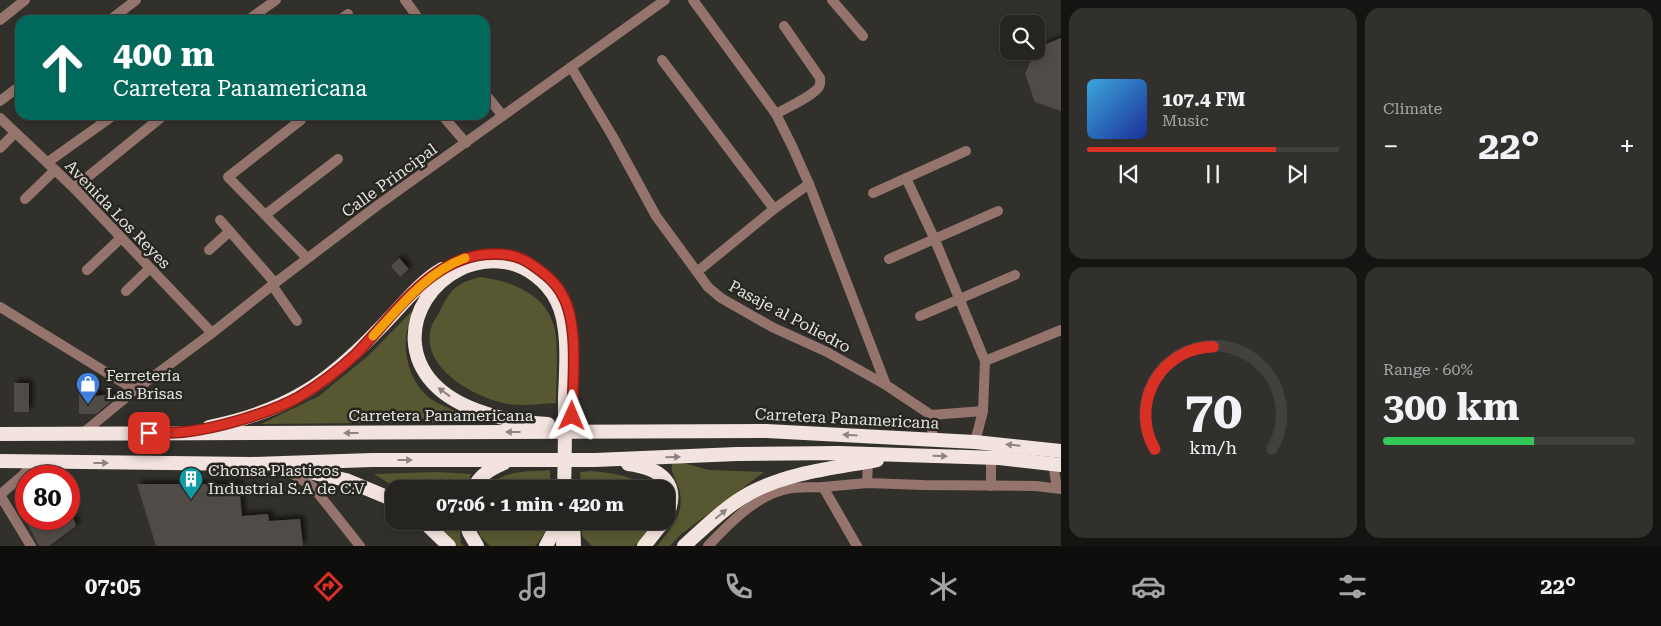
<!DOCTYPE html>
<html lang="en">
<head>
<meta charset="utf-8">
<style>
	:root { --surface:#262420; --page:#32302d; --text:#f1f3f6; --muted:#a4a4a5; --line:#42413e; --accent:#d93025 }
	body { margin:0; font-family:"Roboto Serif",serif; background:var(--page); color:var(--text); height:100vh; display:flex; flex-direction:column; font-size:19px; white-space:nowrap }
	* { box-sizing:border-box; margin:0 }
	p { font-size:16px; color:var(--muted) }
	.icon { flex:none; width:28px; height:28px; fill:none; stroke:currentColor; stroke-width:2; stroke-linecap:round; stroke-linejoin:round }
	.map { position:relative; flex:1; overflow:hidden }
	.sheet { display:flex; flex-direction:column; gap:8px; padding:8px; background:#151412; width:600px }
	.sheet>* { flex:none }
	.hud { position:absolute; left:15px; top:15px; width:475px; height:105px; border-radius:15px; box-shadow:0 2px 8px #0003,0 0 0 1px var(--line); background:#00695c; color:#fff; overflow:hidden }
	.controls { position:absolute; left:1000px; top:15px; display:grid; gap:10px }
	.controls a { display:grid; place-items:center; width:45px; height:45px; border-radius:10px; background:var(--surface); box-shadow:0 2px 8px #0003,0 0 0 1px var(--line); font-size:25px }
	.speed { position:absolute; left:15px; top:465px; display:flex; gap:10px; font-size:25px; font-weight:700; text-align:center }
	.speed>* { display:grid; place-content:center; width:65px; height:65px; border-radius:50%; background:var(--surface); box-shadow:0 2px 8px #0003,0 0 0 1px var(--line); line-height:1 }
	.speed .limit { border:8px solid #d22; background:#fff; color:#111 }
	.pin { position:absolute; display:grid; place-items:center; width:42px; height:42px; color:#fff; margin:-21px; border-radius:10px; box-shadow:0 2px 8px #0006 }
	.me { position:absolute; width:55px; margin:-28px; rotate:1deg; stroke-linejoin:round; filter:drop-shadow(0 0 4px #0008) }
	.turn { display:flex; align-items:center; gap:18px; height:105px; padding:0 15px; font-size:22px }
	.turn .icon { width:65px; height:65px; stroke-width:2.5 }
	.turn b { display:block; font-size:35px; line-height:42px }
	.big { font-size:38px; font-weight:700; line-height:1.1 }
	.sheet .widget { flex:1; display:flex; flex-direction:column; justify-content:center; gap:8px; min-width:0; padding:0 18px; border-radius:15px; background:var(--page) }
	.sheet .dial { align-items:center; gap:0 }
	.dial svg { height:130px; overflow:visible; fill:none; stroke:var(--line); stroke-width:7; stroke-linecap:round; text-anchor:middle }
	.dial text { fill:var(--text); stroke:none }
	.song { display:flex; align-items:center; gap:15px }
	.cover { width:60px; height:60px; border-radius:8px; background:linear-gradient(135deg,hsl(200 70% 55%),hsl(230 70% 35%)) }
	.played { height:5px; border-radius:2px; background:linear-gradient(90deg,var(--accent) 75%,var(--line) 75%) }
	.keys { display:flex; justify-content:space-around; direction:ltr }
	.heat { display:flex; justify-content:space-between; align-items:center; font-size:28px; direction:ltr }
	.charge { height:8px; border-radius:4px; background:linear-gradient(90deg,#34c759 60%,var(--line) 0) }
	.sheet .tiles { flex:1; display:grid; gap:8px; grid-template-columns:repeat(2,1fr) }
	.trip { position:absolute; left:385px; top:480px; width:290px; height:50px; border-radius:15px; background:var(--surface); box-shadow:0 2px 8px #0003,0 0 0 1px var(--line); font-weight:700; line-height:50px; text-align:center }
	.tabs { display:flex; height:80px; justify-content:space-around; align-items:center; background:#0f0e0d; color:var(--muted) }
	.tabs .icon { width:35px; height:35px }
	.tabs .on { color:var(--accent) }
	.tabs b { font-size:22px; color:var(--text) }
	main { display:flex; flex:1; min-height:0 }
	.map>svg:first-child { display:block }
	.green { fill:#575831 }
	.building { fill:#514c46; filter:url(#shadow) }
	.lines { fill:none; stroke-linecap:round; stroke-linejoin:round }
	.minor { stroke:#94746c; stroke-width:10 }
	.highway { stroke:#f3e3de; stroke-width:14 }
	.oneway { fill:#8e847f }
	.route-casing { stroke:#8d1f18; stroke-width:12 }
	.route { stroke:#d93025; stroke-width:9 }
	.slow { stroke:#f59e0b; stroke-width:9 }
	.labels { text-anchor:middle; stroke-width:5; stroke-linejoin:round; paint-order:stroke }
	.street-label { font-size:16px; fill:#e4e3df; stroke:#282620 }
	.poi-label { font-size:16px; fill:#e4e3df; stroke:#282620; text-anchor:start }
</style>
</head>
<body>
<main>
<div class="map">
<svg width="1061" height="546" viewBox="0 0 1061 546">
	<defs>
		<filter id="shadow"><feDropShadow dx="4" dy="-4" stdDeviation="2.5" flood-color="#0009"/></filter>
	</defs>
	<rect width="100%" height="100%" fill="#32302a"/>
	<!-- green -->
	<g class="green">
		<path d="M481 277C510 281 545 293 554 326 559 345 556 382 556 403 538 404 520 407 503 403 472 396 420 367 431 328 433 322 437 316 440 311 451 288 457 283 481 277Z"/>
		<path d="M412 311C410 319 407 329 406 337 404 361 413 388 434 401 446 408 460 411 470 422L261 424 319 396 368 356Z"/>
		<path d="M672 460 709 470 764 472 680 535 670 546H657C672 528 687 511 678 486 674 475 671 474 672 460Z"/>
		<path d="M550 470V489H488C502 469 528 472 550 470Z"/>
		<path d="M591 471C612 473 632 475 649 489H581L580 472Z"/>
		<polygon points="438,472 471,474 466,489 398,489 374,474"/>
		<polygon points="433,521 459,521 461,543 464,546 457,546"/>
		<polygon points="476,521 551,521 551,522 538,543 535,546 490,546 480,536"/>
		<polygon points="582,521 653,521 639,543 634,546 592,546 582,536"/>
	</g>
	<!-- building -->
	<g class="building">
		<polygon points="1061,38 1061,111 1035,102 1025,74 1036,48"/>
		<polygon points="399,258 409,269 400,277 391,266"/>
		<polygon points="79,382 96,382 96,396 114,394 114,399 96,414 79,414"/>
		<rect x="14" y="383" width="15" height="29"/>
		<polygon points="137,484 239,484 242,516 268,514 269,521 300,519 303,546 156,546"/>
		<polygon points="25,519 74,519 76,526 49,546 39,546"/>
	</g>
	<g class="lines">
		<!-- minor -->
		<g class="minor">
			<polyline points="405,0 416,15"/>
			<polyline points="693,0 776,114 792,146 809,184 886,385"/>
			<polyline points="832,0 863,36"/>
			<polyline points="0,20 25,0"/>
			<polyline points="110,20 136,0"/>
			<polyline points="248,20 276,0"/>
			<polyline points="340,20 348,14"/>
			<polyline points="662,60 774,209"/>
			<polyline points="571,67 613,137 656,216 708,287 721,298 772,327 827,352 886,385 931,415 933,440"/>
			<polyline points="485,94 503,116"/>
			<polyline points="0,101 20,86"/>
			<path d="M776 114C786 108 813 96 819 87 821 83 820 82 820 78L784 26"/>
			<polyline points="442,115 466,143"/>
			<polyline points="0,118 74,188 212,333"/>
			<polyline points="301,120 228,177 307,258"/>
			<polyline points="0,148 15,133"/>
			<polyline points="48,162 114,115"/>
			<polyline points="906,178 935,240 985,361 983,411 975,442"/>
			<polyline points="74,188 164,115"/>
			<polyline points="873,193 966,151"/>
			<polyline points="25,199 55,170"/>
			<polyline points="265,215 338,159"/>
			<polyline points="220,220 275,283"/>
			<polyline points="209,250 229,232"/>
			<polyline points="889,259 998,211"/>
			<polyline points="87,270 121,238"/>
			<polyline points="698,271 774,209 809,184"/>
			<polyline points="272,285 297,321"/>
			<polyline points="126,291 149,269"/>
			<polyline points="0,307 135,390"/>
			<polyline points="920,316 1015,275"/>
			<polyline points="985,361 1061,330"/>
			<polyline points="931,415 983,411"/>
			<polyline points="83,433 135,390 212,333 275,283 378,205 665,0"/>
			<polyline points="1053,464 1057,488"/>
			<polyline points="284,468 313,487 360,546"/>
			<polyline points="867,483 868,462"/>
			<polyline points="991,486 991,458"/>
			<polyline points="823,487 867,483 923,485 1036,486 1061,489"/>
			<polyline points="0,495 31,546"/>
			<polyline points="0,495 24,474 34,462"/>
			<path d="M708 546C729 524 756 495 787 489 799 486 812 488 823 487L857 546"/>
		</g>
		<!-- highway -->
		<g class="highway">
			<path d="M548 424C510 422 460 412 433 383 385 330 439 253 504 262 526 265 547 281 557 301 570 327 566 369 565 398 565 428 565 458 564 489"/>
			<path d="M209 427C287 411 327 384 381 327 400 308 419 282 442 269"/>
			<polyline points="0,434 766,431 975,442 1061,451"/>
			<polyline points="0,461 252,464 372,460 595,460 737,454 839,453 999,458 1061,465"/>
			<path d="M628 464C660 468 682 483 666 518"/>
			<polyline points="295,469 346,480 394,500"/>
			<path d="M473 489C480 475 490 469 504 463"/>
			<polyline points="423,521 449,546"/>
			<polyline points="466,521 469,532 477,546"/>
			<polyline points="573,521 574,546"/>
			<polyline points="546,546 559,521"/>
			<polyline points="563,546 564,521"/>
			<polyline points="644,546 664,521"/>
			<path d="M684 546C705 527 726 506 750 493 789 472 835 468 877 460"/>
		</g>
	</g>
	<!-- one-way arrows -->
	<defs><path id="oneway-solid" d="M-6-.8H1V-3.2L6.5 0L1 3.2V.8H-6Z" transform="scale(1.25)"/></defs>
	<g class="oneway">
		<use href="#oneway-solid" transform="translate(444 392) rotate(-144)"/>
		<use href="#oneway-solid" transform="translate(513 432) rotate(180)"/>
		<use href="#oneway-solid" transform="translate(351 433) rotate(180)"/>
		<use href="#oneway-solid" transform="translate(850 435) rotate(-177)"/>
		<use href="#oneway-solid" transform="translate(1013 445) rotate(-174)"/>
		<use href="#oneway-solid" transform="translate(940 456) rotate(2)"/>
		<use href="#oneway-solid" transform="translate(673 457) rotate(-2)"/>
		<use href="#oneway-solid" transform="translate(405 460)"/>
		<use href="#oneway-solid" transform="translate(101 463)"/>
		<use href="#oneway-solid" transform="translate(721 514) rotate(-40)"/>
	</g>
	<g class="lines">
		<defs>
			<path id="route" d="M149 433C161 432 172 433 183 432 216 429 270 413 299 397 319 385 339 370 356 354 395 315 433 252 496 254 508 254 521 257 531 264 544 273 556 282 563 296 579 325 573 382 572 416"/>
		</defs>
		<!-- route casing -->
		<use href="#route" class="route-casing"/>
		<!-- route -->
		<use href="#route" class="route"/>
		<!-- slow -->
		<path class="slow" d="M373 336C400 307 427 272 465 258"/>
	</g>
	<!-- icons -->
	<defs>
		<symbol id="shop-pin" viewBox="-11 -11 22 30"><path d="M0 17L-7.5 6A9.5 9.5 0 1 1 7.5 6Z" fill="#3f7fe0" stroke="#282620"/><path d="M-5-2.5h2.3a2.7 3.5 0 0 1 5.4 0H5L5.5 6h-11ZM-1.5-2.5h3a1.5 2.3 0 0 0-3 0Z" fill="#fff"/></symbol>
		<symbol id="building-pin" viewBox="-11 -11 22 30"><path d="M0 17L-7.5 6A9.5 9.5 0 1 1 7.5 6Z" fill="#0f9aa8" stroke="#282620"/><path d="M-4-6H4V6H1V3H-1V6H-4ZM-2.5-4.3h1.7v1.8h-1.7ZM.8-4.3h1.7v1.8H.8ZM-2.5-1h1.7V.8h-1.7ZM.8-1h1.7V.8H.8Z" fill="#fff"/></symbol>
	</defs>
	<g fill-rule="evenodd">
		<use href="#shop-pin" x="74" y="370" width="28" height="38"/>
		<use href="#building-pin" x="177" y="465" width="28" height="38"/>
	</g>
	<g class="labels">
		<!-- street labels -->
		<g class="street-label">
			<text transform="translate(389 180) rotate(-36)" y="6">Calle Principal</text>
			<text transform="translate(118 214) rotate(46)" y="6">Avenida Los Reyes</text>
			<text transform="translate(790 316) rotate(28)" y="6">Pasaje al Poliedro</text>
			<text x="441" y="421">Carretera Panamericana</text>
			<text transform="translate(847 418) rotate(3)" y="6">Carretera Panamericana</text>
		</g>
		<!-- poi labels -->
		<g class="poi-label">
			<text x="106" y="381">Ferretería<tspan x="106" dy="18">Las Brisas</tspan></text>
			<text x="208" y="476">Chonsa Plasticos<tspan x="208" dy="18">Industrial S.A de C.V</tspan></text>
		</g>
	</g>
</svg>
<div class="controls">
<a><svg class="icon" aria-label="search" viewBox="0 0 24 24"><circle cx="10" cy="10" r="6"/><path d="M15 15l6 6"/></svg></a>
</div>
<div class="speed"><div class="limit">80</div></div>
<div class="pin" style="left:149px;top:433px;background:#d93025"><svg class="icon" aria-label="arrive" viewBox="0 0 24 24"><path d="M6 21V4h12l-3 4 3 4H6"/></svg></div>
<svg class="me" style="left:572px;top:416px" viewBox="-20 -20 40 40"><path d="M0-17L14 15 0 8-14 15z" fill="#d93025" stroke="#fff" stroke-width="4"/></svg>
<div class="trip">07:06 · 1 min · 420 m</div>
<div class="hud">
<div class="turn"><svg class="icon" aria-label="ahead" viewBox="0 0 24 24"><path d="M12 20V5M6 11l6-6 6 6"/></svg><div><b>400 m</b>Carretera Panamericana</div></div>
</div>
</div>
<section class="sheet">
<div class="tiles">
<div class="widget">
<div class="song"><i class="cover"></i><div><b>107.4 FM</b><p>Music</p></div></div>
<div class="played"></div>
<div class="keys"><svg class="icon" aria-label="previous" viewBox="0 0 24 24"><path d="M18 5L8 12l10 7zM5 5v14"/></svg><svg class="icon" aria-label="pause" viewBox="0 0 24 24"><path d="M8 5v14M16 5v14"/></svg><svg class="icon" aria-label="next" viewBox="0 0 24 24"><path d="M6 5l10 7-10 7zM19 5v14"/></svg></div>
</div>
<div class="widget"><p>Climate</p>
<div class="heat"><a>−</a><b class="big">22°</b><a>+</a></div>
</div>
<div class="widget dial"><svg viewBox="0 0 100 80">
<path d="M14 69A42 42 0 1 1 86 69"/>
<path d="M14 69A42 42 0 0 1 50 6" stroke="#d93025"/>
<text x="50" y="56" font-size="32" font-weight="700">70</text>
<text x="50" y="72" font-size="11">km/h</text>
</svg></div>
<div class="widget"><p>Range · 60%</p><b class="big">300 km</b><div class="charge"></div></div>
</div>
</section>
</main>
<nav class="tabs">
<b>07:05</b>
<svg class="icon on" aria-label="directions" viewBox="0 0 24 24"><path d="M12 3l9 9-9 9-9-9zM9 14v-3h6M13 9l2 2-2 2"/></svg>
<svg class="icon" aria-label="music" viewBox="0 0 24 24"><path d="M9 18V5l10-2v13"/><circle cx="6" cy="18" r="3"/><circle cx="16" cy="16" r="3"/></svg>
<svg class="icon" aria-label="phone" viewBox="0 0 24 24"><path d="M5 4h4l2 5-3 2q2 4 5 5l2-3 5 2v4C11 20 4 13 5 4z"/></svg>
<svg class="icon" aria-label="climate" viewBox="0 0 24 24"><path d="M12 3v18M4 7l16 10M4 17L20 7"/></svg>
<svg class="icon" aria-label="car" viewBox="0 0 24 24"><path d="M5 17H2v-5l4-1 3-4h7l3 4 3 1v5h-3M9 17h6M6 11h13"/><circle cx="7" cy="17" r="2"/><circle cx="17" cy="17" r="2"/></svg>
<svg class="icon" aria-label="filters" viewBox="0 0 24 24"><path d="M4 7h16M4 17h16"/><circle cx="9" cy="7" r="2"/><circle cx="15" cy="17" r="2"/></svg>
<b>22°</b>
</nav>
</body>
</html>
